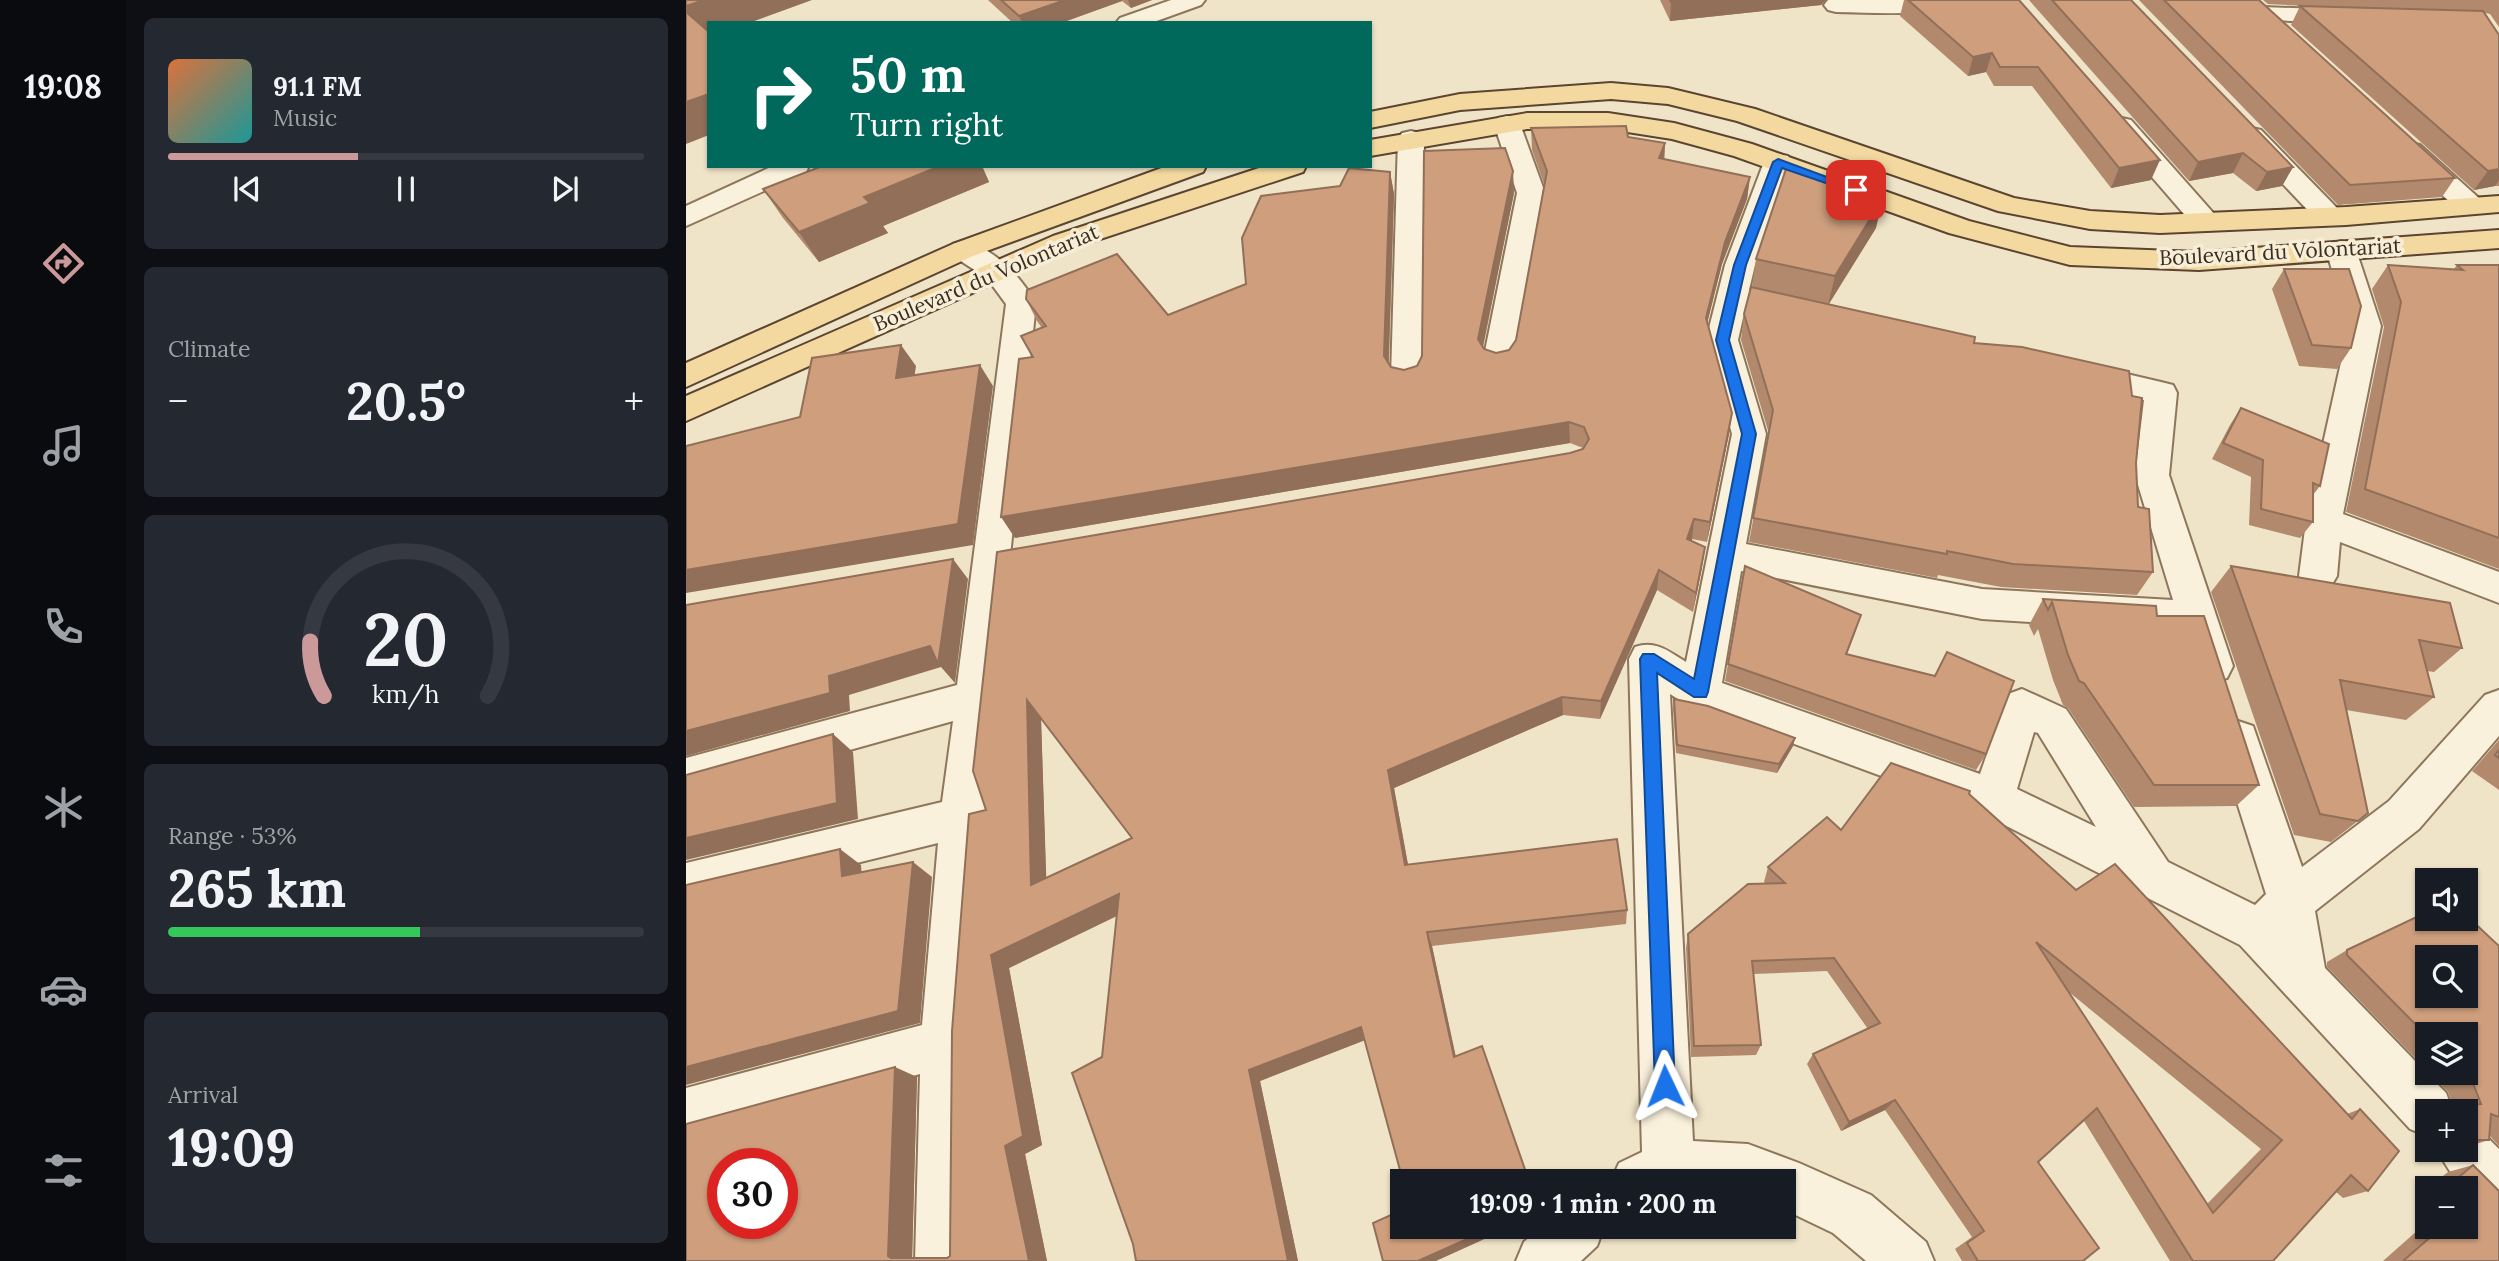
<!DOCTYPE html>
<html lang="en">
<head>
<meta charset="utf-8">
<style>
	:root { --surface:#171b24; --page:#242831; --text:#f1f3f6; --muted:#9ea1a6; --line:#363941; --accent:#cc999b }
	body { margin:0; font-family:Lora,serif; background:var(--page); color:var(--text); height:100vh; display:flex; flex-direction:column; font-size:26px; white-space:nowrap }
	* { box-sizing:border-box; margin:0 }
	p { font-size:23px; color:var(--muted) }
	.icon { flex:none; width:38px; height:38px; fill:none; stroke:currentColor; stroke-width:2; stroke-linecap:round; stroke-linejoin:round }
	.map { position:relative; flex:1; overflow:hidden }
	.panel { display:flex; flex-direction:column; gap:18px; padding:18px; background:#0d0f14; width:560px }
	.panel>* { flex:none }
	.banner { position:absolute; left:21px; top:21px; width:665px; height:147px; border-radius:0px; box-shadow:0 2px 5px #0004; background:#00695c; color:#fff; overflow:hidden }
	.tools { position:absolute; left:1729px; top:868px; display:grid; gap:14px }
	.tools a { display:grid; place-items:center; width:63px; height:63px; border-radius:0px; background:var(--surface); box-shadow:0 2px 5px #0004; font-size:35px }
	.speed { position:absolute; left:21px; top:1148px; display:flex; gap:14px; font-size:35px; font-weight:700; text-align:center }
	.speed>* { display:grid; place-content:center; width:91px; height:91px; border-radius:50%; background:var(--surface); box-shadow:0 2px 5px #0004; line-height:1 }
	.speed .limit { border:10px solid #d22; background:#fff; color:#111 }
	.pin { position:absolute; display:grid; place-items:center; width:60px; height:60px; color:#fff; margin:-30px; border-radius:14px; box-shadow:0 4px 10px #0006 }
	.me { position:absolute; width:77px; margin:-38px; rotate:358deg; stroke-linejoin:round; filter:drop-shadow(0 0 5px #0008) }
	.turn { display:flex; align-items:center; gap:24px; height:147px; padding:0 28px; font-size:32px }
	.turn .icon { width:91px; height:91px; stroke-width:2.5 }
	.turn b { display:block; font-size:49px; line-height:60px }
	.big { font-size:52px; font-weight:700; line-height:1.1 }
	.panel .card { flex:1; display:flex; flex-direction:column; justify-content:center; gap:10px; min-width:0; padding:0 24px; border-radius:10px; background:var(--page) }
	.panel .dial { align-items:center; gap:0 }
	.dial svg { height:182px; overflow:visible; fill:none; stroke:var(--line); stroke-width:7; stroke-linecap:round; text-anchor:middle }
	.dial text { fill:var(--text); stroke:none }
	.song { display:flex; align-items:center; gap:21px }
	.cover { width:84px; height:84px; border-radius:10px; background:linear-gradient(135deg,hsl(20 70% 55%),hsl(180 70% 35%)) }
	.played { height:7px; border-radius:4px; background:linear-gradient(90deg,var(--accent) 40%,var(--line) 40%) }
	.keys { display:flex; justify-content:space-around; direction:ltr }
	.heat { display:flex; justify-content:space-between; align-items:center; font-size:38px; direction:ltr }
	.charge { height:10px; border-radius:5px; background:linear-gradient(90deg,#34c759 53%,var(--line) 0) }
	.trip { position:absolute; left:704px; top:1169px; width:406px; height:70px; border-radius:0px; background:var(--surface); box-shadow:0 2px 5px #0004; font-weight:700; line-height:70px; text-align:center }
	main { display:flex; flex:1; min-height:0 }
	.dock { display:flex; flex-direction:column; width:126px; justify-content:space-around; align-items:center; background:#090b0e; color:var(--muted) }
	.dock .icon { width:49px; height:49px }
	.dock .current { color:var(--accent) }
	.dock b { font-size:32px; color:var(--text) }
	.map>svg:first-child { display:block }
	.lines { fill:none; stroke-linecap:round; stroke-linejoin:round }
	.minor-casing { stroke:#8d765c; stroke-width:4 }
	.major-casing { stroke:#5b4430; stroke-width:4 }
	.minor { fill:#faf1dc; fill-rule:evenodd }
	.major { fill:#f3d9a0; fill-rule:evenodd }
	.wall { fill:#b2896c; fill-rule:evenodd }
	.shaded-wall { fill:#916f58 }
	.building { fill:#cf9f7d; stroke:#916f58; stroke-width:2; fill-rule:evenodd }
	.route { fill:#1a73e8; stroke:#114b97; stroke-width:2 }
	.labels { text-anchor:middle; stroke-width:7; stroke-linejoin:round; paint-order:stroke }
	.far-street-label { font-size:21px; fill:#3d2e20; stroke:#f7eed8 }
</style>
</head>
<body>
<main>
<nav class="dock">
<b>19:08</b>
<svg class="icon current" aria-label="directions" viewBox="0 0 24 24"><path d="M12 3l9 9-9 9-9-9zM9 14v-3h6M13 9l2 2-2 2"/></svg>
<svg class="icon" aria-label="music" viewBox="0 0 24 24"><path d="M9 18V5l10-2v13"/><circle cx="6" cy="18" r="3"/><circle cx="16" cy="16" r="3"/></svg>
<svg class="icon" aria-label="phone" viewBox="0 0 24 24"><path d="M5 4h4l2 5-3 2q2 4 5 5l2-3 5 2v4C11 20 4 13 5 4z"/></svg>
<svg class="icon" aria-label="climate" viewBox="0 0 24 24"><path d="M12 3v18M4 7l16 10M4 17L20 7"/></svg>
<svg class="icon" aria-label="car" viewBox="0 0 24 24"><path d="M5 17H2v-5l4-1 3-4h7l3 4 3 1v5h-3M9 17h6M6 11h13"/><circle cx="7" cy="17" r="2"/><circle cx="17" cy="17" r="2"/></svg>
<svg class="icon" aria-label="filters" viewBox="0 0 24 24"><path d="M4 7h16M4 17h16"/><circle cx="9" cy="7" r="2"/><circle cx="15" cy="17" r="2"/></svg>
</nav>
<section class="panel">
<div class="card">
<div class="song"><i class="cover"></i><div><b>91.1 FM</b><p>Music</p></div></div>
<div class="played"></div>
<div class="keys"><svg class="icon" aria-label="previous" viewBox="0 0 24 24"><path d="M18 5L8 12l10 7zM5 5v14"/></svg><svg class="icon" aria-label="pause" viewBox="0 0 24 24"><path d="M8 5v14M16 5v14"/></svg><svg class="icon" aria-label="next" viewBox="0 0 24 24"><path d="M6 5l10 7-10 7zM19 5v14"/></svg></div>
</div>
<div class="card"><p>Climate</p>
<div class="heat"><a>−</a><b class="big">20.5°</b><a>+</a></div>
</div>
<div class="card dial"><svg viewBox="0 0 100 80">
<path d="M14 69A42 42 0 1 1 86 69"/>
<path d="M14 69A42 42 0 0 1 8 45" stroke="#cc999b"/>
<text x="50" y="56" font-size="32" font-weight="700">20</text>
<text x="50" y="72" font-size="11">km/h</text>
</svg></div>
<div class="card"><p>Range · 53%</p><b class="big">265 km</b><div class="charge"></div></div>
<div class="card"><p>Arrival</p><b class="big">19:09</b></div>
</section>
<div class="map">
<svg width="1813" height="1261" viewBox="0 0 1813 1261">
	<rect width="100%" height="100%" fill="#f0e4c8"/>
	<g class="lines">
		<defs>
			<g id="minor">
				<polygon points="485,0 519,0 515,5 465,23 430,23 434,18"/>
				<path d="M1142 0H1291L1287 5C1242 16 1196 13 1150 12L1142 10 1138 5Z"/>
				<polygon points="1577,7 1662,10 1670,12 1674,17 1670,22 1662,24 1569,19 1565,14 1569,9"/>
				<polygon points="821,116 830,118 834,124 859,193 829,361 824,369 813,372 802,369 797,361 831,193 808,124 812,118"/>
				<polygon points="1436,118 1445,120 1530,216 1534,222 1530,228 1520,231 1510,228 1427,132 1423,126 1427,120"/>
				<polygon points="1566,128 1575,130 1652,209 1656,215 1652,221 1642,224 1632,221 1557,142 1553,136 1557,130"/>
				<polygon points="725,131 734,133 738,139 737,378 732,386 721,389 710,386 705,378 712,139 716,133"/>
				<polygon points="1724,143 1734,145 1795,200 1799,206 1795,212 1785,214 1775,212 1714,157 1711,151 1714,145"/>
				<path d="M1092 154 1102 156 1106 162 1069 265 1063 290 1124 304 1128 311 1124 318 1113 321 1059 309 1052 340 1080 434 1060 544 1296 589 1487 600 1449 475 1458 400 1383 382 1378 374 1383 366 1394 363 1475 382 1487 385 1491 393 1483 475 1547 666 1541 678 1527 682 1513 678 1497 632 1296 619 1055 571 1036 683 1294 774 1322 694 1336 689 1380 709 1482 862 1569 905 1580 894 1531 739 1537 726 1552 721 1567 726 1616 867 1703 801 1799 695 1813 690V736L1733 829 1629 911 1639 968 1760 1093 1767 1111H1741V1136L1724 1129 1554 945 1293 812 1000 704 984 694 1007 1141 1062 1144 1113 1163 1185 1195 1240 1242 1248 1261H1180L1147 1233 1097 1209V1181H925L933 1163 956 1152 943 659 949 647C970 640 982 651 1000 662L1046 434 1020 340 1039 265 1078 162 1082 156ZM1348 732 1352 733 1410 827 1331 789Z"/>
				<polygon points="87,166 123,166 120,172 0,226 0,206"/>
				<path d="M277 241C311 250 332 274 350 303L310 693 312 697 309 703 298 817 283 1043V1261H229L234 1074 0 1138V1088L236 1025 252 843 0 905V863L256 802 267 721 0 796V758L271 685 320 304 301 278 267 256 262 250 267 244Z"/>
				<polygon points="1655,241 1665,244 1670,250 1695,326 1657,514 1813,572 1813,603 1654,542 1651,576 1645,586 1632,591 1619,586 1613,576 1620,521 1663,326 1640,250 1645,244"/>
				<path d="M1780 1125 1796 1132 1813 1149V1212C1786 1201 1764 1177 1752 1150H1780Z"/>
				<polygon points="854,1227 918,1227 911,1246 895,1261 830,1261 838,1242"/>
			</g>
			<g id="major">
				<polygon points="925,83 982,88 1069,109 1328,198 1404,211 1474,215 1660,207 1813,196 1813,212 1660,225 1474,233 1404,229 1312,211 1051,121 982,104 925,99 774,110 684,128 684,112 774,94"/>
				<polygon points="841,113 922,113 988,123 1066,144 1283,221 1384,247 1513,252 1813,230 1813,248 1513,270 1384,265 1263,233 1048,156 986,139 922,129 841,129 684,156 684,140"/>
				<polygon points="481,166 520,166 517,172 287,256 0,387 0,363 267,244"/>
				<polygon points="579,166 620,166 617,172 387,248 0,421 0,396 367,236"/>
			</g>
		</defs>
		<!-- minor casing -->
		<use href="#minor" class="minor-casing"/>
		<!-- major casing -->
		<use href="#major" class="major-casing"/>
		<!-- minor -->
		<use href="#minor" class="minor"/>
		<!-- major -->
		<use href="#major" class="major"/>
	</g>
	<!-- wall -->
	<g class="wall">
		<polygon points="302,0 466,0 445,8 436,1 375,23 327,23"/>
		<polygon points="974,0 1140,0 1135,5 984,21"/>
		<polygon points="1218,0 1333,0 1465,180 1425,188 1346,86 1308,86 1300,72 1282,76 1214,16"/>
		<polygon points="1343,0 1445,0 1607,167 1596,186 1570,191 1547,173 1503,181"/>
		<polygon points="1453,0 1573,0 1769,178 1756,197 1652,205"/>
		<polygon points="1577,0 1813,0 1813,27 1804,14 1799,13 1813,35 1813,186 1809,186 1788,190 1605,25 1614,6 1643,7 1582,4"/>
		<path d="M845 128 942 137 979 143 978 159 1064 177 1061 199 1036 264 1021 324 1043 434 1021 542 1006 539 1005 541 1016 567 1007 612 971 590 914 719 877 715 708 788 722 865 941 910 940 924 746 946 770 1057 843 1181 679 1040 574 1081 612 1261H450L416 1057 431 916 323 968 356 1145 339 1154 361 1261H0L231 1077 226 1258H261L264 1256 300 810 311 552 884 453 897 448 884 443 329 538 346 357 335 336 356 328 351 321 340 299 482 315 560 284 654 186 704 172 708 194 703 363 705 367 718 370 731 366 828 193 797 348 810 353 823 350 830 340 858 184 846 150ZM355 719 446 838 360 878Z"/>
		<polygon points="136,166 296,166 303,182 197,226 202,233 133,262 97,218 77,189"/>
		<polygon points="1190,228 1143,304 1288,343 1450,463 1452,507 1467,572 1451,595 1315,587 1252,575 1251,578 1063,542 1083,434 1055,340 1058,314 1066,287 1070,259"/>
		<polygon points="1702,265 1768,269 1771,265 1813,265 1813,569 1660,512 1698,327 1686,289"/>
		<polygon points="1598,269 1665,348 1651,369 1613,366 1586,289"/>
		<polygon points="1555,408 1634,486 1627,495 1627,522 1614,538 1563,525 1565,477 1526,459 1544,425"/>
		<polygon points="1059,566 1169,633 1161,654 1300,754 1290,770 1039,681"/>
		<polygon points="1545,566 1776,648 1748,672 1741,671 1748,697 1720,720 1660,710 1682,813 1645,842 1608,835 1525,592"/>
		<polygon points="1357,599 1471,616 1573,785 1550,806 1448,807 1382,708 1377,705 1367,680 1352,629 1348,636 1343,625"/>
		<polygon points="988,699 1109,738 1107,746 1091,773 990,753 987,708"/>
		<polygon points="1813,740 1813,790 1786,771"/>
		<path d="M1283 794 1390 890 1661 1114 1674 1109 1682 1191 1657 1198 1650 1192 1587 1261H1484L1398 1121 1352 1162 1397 1261H1276L1269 1249 1286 1237 1199 1110 1155 1131 1121 1064 1127 1054 1182 1029 1141 971 1067 974 1075 1045 1070 1055 1005 1057 1000 948 1002 934 1079 883 1078 882 1082 867 1155 830ZM1383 992 1575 1149 1521 1204Z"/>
		<polygon points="1813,946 1813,1146 1804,1136 1803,1140 1780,1147 1780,1111 1750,1111 1767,1105 1762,1092 1744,1073 1780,1073 1741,1034 1741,1070 1641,967 1641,962 1661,950"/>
		<polygon points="1787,1165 1813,1261 1697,1261 1741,1222 1741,1227 1780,1227 1780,1188 1742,1188 1762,1172"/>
		<polygon points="1741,1189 1741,1201 1734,1195"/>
	</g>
	<!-- shaded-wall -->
	<g class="shaded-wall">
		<polygon points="18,0 126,0 63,23 23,23 23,38 0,16 0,6"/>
		<polygon points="379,0 436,0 436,1 375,23 336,23 333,16"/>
		<polygon points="442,0 466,0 445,8"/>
		<polygon points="1007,0 1140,0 1135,5 984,21 985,2"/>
		<polygon points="1306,53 1300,72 1282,76 1287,57"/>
		<polygon points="23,94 23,135 0,144 0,102"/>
		<polygon points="979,143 978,165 973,158"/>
		<polygon points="1557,153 1547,173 1503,181 1512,162"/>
		<polygon points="1474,160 1465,180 1425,188 1433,168"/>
		<polygon points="254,166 296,166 303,182 197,226 202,233 133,262 113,232 178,197"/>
		<polygon points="1607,167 1596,186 1570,191 1581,172"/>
		<polygon points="1813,169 1813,180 1809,186 1788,190 1802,171"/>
		<polygon points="827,171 828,193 794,360 792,339"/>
		<polygon points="704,172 708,194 702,378 698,356"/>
		<polygon points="1064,177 1061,199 1036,264 1017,339 1020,318 1039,242"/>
		<polygon points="1197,198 1190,228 1142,305 1149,276"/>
		<polygon points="215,345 230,366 225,399 210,378"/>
		<polygon points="294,365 307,386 287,545 0,593 0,570"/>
		<polygon points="1046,413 1043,434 1021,542 1024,522"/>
		<polygon points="883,422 884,443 329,538 315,517"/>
		<polygon points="1008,519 1006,539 999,560 1001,539"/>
		<polygon points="1019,547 1016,567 1007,612 1010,593"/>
		<polygon points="267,559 282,579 269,683 255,667 163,695 164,711 0,756 0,731 143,676"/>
		<polygon points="973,570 971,590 914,719 915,701"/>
		<polygon points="1175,615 1169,633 1154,672 1160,654"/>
		<polygon points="876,697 877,715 708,788 725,881 719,865 702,770"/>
		<polygon points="341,700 355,718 361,900 345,885"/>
		<polygon points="147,734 167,752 172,819 0,860 0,838"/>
		<polygon points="1109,738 1107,746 1091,773 1093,764"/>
		<polygon points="154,849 175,865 177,891 156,876"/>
		<polygon points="227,862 246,877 234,1023 0,1085 0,1067"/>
		<polygon points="433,894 447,908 323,968 356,1145 339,1154 361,1261 343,1261 319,1146 305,955"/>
		<polygon points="741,932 746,946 772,1068 768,1057"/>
		<polygon points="675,1027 682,1039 574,1081 612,1261 602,1261 563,1070"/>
		<polygon points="209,1067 231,1077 226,1261 205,1258 202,1256"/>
		<polygon points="1209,1100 1199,1110 1155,1131 1163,1122"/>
		<polygon points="808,1227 825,1227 750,1261 732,1261"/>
	</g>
	<!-- building -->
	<g class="building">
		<polygon points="0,0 18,0 0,6"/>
		<polygon points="315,0 379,0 333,16"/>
		<polygon points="984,0 1007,0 985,2"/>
		<polygon points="1222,0 1333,0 1474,160 1433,168 1352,67 1314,67 1306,53 1287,57"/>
		<polygon points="1366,0 1445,0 1607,167 1581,172 1557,153 1512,162"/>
		<polygon points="1478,0 1573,0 1769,178 1664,185"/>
		<polygon points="1614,6 1797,11 1813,35 1813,169 1802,171"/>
		<polygon points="0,12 23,32 23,94 0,102"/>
		<path d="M940 126 942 137 979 143 973 158 1064 177 1039 242 1020 318 1046 413 1024 522 1008 519 1001 539 1019 547 1010 593 973 570 915 701 876 697 702 770 719 865 931 839 941 910 741 932 768 1057 796 1046 843 1181H717L675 1027 563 1070 602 1261H450L447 1244 386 1073 416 1057 433 894 305 955 337 1136 319 1146 343 1261H0V1124L209 1067 202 1256 205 1258H261L264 1256 266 1031 283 814 300 810 287 771 311 552 884 453 897 449 903 439 898 427 883 422 315 517 333 359 347 357 335 336 360 326 340 299 341 290 431 254 482 315 560 284 556 238 575 196 654 186 663 168 704 172 698 356 705 367 718 370 731 366 736 356 738 151 819 148 827 171 792 339 798 349 810 353 823 350 830 340 861 171 845 128ZM341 700 446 838 345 885ZM37 1164H96V1223H37Z"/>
		<polygon points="136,166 254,166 178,197 184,203 113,232 77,189"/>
		<polygon points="1100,169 1197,198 1149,276 1070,259"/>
		<polygon points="1702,265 1777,270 1771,265 1813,265 1813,538 1679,489 1715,302"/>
		<polygon points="1598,269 1663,269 1675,306 1665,348 1626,345"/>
		<polygon points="1065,287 1289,337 1288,343 1336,347 1443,371 1446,396 1456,398 1450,463 1452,507 1463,509 1467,572 1327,564 1261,551 1261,554 1067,518 1087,410 1058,314"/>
		<polygon points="215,345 210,378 294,365 272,524 0,570 0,446 114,417 126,358"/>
		<polygon points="1555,408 1643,444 1634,486 1627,483 1627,522 1575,509 1577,460 1537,443"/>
		<polygon points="267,559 252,664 244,646 143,676 144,693 0,731 0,605"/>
		<polygon points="1059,566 1175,615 1160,654 1249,676 1261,652 1328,681 1300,754 1042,664"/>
		<polygon points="1545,566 1764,603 1776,648 1733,640 1748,697 1654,680 1682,813 1672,821 1634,814"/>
		<polygon points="1357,599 1470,606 1471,616 1518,616 1573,785 1468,785 1398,683 1393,681 1382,655 1366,602 1362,610"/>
		<polygon points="988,699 1022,706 1109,738 1093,764 991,745"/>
		<polygon points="147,734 151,803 0,838 0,775"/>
		<polygon points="1813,750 1813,758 1809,755"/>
		<path d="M1205 763 1284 791 1283 794 1390 890 1429 864 1666 1119 1674 1109 1713 1151 1682 1191 1665 1175 1587 1261H1507L1411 1108 1352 1162 1413 1248 1397 1261H1292L1281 1243 1298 1231 1209 1100 1163 1122 1127 1054 1194 1023 1148 958 1066 961 1075 1045 1008 1046 1002 934 1062 884 1099 883 1082 867 1141 817 1155 830ZM1350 942 1596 1140 1527 1213Z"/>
		<polygon points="154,849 156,876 227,862 212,1011 0,1067 0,885"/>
		<path d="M1741 912V919H1780V915L1813 946V1117L1805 1114 1803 1140H1780V1111H1768V1105L1795 1104 1787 1083 1777 1073H1780V1034H1741V1036L1661 955V950ZM1741 957H1780V996H1741Z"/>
		<polygon points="1787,1165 1813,1191 1813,1261 1717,1261 1756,1227 1780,1227 1780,1188 1760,1188"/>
		<polygon points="716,1210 716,1227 808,1227 732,1261 697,1261 687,1223"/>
	</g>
	<!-- route -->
	<polygon class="route" points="1092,159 1176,190 1166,192 1096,168 1060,265 1043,340 1070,434 1022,692 1020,697 1008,697 971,673 989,1086 986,1093 979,1096 972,1093 969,1086 954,659 957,654 968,654 1008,679 1056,434 1030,340 1048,265 1087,162"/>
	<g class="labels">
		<!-- far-street labels -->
		<g class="far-street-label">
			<text transform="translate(1594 252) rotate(-3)" y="7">Boulevard du Volontariat</text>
			<text transform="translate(300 278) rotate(-23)" y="7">Boulevard du Volontariat</text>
		</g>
	</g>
</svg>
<div class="tools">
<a><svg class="icon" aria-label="sound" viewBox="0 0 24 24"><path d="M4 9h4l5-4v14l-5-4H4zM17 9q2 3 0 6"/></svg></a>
<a><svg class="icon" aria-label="search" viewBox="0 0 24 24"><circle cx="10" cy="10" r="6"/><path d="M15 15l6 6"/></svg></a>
<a><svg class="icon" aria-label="layers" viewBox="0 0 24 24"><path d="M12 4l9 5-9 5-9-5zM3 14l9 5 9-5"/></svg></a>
<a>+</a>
<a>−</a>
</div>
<div class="speed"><div class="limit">30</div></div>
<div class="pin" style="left:1170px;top:190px;background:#d93025"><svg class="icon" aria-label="arrive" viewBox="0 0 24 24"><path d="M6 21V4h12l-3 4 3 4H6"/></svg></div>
<svg class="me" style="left:979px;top:1086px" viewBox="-20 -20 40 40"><path d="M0-17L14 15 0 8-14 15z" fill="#1a73e8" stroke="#fff" stroke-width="4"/></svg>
<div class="trip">19:09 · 1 min · 200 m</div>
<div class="banner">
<div class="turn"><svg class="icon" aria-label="right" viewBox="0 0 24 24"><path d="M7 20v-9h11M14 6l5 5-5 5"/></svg><div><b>50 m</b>Turn right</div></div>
</div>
</div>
</main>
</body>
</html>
